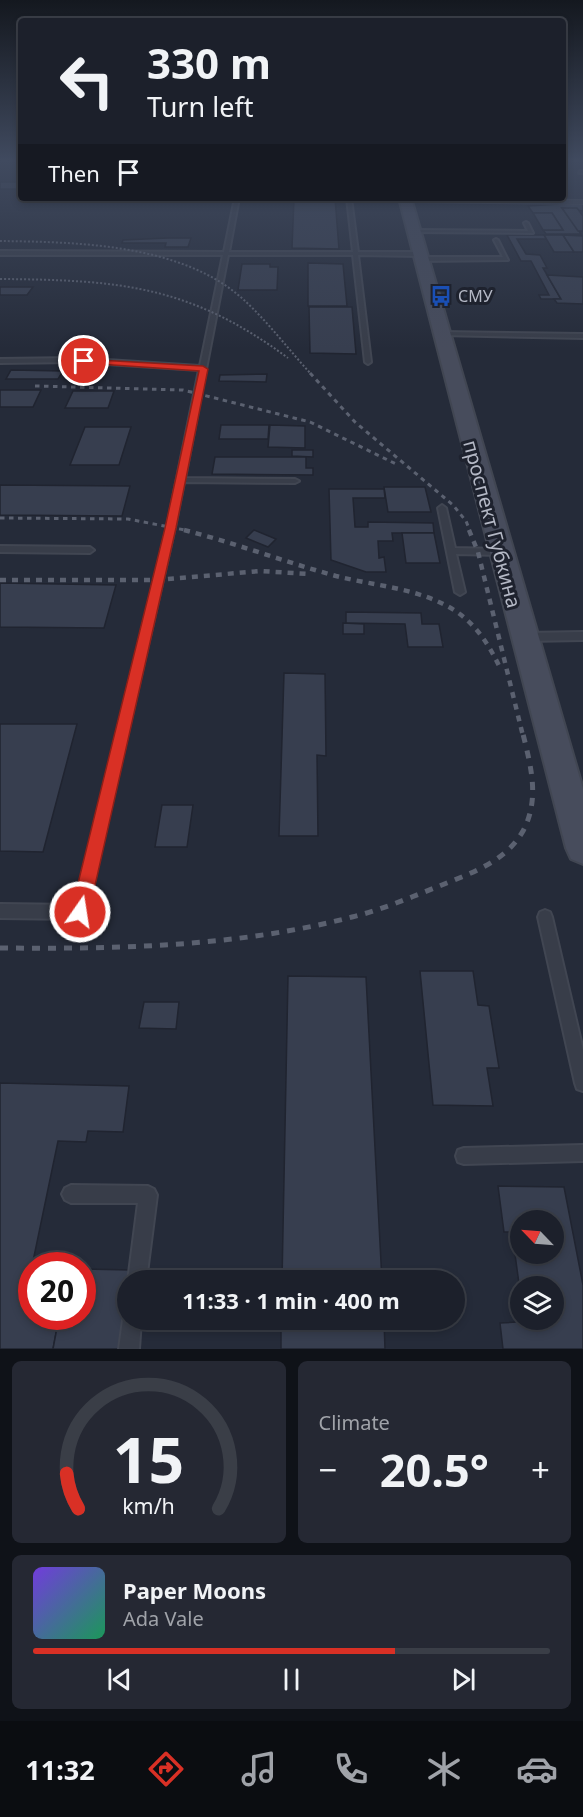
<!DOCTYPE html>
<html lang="en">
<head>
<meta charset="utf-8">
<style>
	:root { --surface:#1c202b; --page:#252833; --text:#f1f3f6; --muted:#a0a3a9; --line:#3a3e47; --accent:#d93025 }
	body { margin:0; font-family:"Noto Sans",sans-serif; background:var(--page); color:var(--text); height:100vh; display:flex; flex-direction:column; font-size:22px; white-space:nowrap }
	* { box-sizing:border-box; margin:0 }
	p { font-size:20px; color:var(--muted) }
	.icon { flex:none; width:33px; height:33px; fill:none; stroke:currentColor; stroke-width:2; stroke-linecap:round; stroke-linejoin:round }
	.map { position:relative; height:1349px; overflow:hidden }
	.panel { display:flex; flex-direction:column; gap:12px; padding:12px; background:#0f1218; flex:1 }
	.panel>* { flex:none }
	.guide { position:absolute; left:18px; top:18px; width:548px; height:183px; border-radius:6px; box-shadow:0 3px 9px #0003,0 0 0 2px var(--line); background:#1c202b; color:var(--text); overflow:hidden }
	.needle { width:39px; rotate:295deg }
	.tools { position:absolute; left:510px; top:1210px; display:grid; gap:12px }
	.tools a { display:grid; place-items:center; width:54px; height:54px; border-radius:50%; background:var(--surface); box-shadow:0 3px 9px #0003,0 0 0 2px var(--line); font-size:30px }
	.speed { position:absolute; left:18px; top:1252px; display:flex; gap:12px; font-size:30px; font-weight:700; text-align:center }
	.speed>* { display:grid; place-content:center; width:78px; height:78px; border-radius:50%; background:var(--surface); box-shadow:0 3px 9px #0003,0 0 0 2px var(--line); line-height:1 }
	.speed .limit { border:9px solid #d22; background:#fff; color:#111 }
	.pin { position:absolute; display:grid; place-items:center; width:51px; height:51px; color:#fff; margin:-26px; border:3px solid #fff; border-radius:50%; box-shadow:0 2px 6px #0007 }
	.me { position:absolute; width:66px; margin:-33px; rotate:13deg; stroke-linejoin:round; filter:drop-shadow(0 0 4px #0008) }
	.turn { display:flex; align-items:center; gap:21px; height:126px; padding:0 30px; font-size:27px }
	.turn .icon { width:78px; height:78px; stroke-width:2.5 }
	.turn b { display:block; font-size:42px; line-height:51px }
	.then { display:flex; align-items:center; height:57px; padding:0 30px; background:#0003; gap:12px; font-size:22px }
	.big { font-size:45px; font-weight:700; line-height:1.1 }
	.panel .widget { flex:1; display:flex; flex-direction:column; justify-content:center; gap:9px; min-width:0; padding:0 21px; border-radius:9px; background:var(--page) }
	.panel .dial { align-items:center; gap:0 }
	.dial svg { height:156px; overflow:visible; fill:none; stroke:var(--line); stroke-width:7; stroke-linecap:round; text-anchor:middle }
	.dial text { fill:var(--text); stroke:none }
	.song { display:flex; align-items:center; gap:18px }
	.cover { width:72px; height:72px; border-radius:9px; background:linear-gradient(135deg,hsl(260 70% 55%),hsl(150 70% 35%)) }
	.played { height:6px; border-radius:3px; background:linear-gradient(90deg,var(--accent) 70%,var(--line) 70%) }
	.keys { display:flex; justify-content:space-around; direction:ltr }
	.heat { display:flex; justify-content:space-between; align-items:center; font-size:33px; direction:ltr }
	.panel .tiles { flex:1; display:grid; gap:12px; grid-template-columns:1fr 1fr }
	.widget:last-child { grid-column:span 2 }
	.trip { position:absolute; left:117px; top:1270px; width:348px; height:60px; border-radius:30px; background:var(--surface); box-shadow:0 3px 9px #0003,0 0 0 2px var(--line); font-weight:700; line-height:60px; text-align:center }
	.menu { display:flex; height:96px; justify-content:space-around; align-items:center; background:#0b0d11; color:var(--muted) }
	.menu .icon { width:42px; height:42px }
	.menu .current { color:var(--accent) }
	.menu b { font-size:27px; color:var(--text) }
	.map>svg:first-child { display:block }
	.building { fill:#373e4f; stroke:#202430; stroke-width:1.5; fill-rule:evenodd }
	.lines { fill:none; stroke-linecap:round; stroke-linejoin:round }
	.lane-casing { stroke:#414652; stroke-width:4 }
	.street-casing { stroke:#414652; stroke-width:2 }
	.secondary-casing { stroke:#414652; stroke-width:4 }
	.lane { fill:#383d49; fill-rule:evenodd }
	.street { fill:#383d49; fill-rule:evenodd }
	.secondary { fill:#474c5c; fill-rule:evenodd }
	.rail-far3 { stroke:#5b6170; stroke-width:2; stroke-dasharray:2 2; stroke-linecap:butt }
	.rail-far2 { stroke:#5b6170; stroke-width:3; stroke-dasharray:4.5 4.5; stroke-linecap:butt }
	.rail-far1 { stroke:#5b6170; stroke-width:4.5; stroke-dasharray:6 6; stroke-linecap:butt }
	.rail { stroke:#5b6170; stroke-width:5; stroke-dasharray:8 8; stroke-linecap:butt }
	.route { fill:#d93025; stroke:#8d1f18; stroke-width:1.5 }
	.labels { text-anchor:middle; stroke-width:6; stroke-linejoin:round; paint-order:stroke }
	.far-poi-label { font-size:16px; fill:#b4b8c5; stroke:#1e222e; text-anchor:start }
	.street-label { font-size:20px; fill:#b4b8c5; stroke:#1e222e }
</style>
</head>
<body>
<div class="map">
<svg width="583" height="1349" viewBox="0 0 583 1349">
	<rect width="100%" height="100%" fill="#252b39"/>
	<!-- building -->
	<g class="building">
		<rect x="0" y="182" width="21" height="7"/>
		<polygon points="294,198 335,198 339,249 292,248"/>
		<polygon points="559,204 583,204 583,211 562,208 581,234 546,234 543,230 563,230 552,213 533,213 528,206"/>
		<polygon points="562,208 577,208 583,216 583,231 578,231"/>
		<polygon points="533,213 552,213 563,230 543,230"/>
		<polygon points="507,235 544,235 547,239 517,239 526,254 540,255 547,268 543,268 561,299 541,299 539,295 549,295 531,261 521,261"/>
		<polygon points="544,235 563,235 574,252 554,252"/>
		<polygon points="563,235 583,236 583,252 574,252"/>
		<polygon points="168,238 191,238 188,247 165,247 166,243 122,243 123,240"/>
		<polygon points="308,263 343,264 347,306 308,306"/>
		<polygon points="242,264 270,264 270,267 278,267 277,290 238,290"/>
		<polygon points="547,275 583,277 583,304 557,303 554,299 561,299"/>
		<polygon points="0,287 33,287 27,295 0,295"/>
		<polygon points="309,307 352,307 356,354 310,353"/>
		<polygon points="11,370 63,371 58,379 6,379"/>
		<polygon points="267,374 266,382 219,381 220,375"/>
		<polygon points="0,390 41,390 33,407 0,407"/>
		<polygon points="73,391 114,391 108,408 65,408"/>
		<polygon points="221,425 269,425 268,439 219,439"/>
		<polygon points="270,425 305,426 305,448 268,447"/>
		<polygon points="85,427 131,427 119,465 70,465"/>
		<polygon points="292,450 313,450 313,457 292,456"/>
		<polygon points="215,457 306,457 306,468 313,468 313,475 212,474"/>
		<polygon points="0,485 130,486 122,516 0,515"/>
		<polygon points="384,487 425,487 431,512 388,512"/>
		<polygon points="329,489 384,489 385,498 353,498 355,527 368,527 368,522 433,523 434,533 392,533 393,541 378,541 379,558 384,557 386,572 366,572 331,560"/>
		<polygon points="254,530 276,539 268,547 246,538"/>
		<polygon points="402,533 434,533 440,563 406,563"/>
		<polygon points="0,583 116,585 104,628 0,627"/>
		<polygon points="346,612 421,613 422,624 439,624 443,647 408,647 405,624 346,623"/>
		<polygon points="343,623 364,624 364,634 343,634"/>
		<polygon points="284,673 325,674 326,756 317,755 318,836 279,836"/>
		<polygon points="0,724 77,724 43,852 0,851"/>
		<polygon points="162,805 193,805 187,847 155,847"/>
		<polygon points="420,971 473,971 478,1005 489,1006 499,1068 487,1068 493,1106 433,1105"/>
		<polygon points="288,976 366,977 382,1281 282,1281"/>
		<polygon points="144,1002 179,1002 176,1029 139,1028"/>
		<polygon points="0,1083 129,1086 123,1132 88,1131 86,1142 58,1141 32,1266 32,1317 59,1317 53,1349 0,1349"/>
		<path d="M498 1186 564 1187 583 1285V1349H503L500 1323 554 1320V1287H520V1291L512 1232H504ZM520 1221H554V1254H520Z"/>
		<polygon points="82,1269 131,1270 130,1281 128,1281 121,1349 53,1349 59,1317 82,1317"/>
		<polygon points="281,1320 384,1320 385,1349 281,1349"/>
	</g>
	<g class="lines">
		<defs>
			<g id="lane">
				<polygon points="580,171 583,171 583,173 579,173"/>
				<polygon points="235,198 239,198 229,252 353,252 347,198 351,198 358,252 421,252 424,254 421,256 358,255 371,362 368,364 365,362 353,255 228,255 185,478 295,479 299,481 295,483 184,482 175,527 87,912 85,917 80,919 0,918 0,904 75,905 167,527 199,370 76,362 0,363 0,359 76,358 200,366 223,255 0,255 0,251 224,252"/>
				<polygon points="526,222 528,223 533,233 414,232 412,231 414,230 528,231 524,223"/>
				<polygon points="496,239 498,240 508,260 422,261 419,259 422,257 503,257 494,240"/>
				<polygon points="442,332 583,334 583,338 440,335 440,333"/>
				<polygon points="442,505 446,508 455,548 500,549 504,552 500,555 456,554 465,592 460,595 455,592 438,508"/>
				<polygon points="0,546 90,547 94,550 90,553 0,552"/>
				<polygon points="583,632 583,640 526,641 521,637 526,633"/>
				<polygon points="545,910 550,912 552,917 583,1050 583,1091 577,1089 575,1083 538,917 540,912"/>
				<polygon points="583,1145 583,1161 464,1164 458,1162 456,1156 458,1150 464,1148"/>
				<polygon points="71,1185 148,1186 154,1189 157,1195 146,1281 128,1281 138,1203 71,1203 65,1200 62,1194 65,1188"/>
				<polygon points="128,1312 128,1320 141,1320 139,1349 119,1349 123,1320"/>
			</g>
			<polygon id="street" points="403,198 583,200 583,204 406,202"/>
			<polygon id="secondary" points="399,198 411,198 583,789 583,864 571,859 566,848"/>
		</defs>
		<!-- lane casing -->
		<use href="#lane" class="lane-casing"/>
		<!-- street casing -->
		<use href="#street" class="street-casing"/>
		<!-- secondary casing -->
		<use href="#secondary" class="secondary-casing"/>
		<!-- lane -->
		<use href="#lane" class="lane"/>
		<!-- street -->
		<use href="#street" class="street"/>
		<!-- secondary -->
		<use href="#secondary" class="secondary"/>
		<!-- rail-far3 -->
		<g class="rail-far3">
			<path d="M0 241C78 242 183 244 244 300 268 322 289 350 311 374"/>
			<path d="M0 279C119 280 189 285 288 358"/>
		</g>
		<!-- rail-far2 -->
		<g class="rail-far2">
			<polyline points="310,373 355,422 453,505 466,521 470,531"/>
			<polyline points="35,386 183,390 310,422 396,464"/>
			<polyline points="0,518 128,519 190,531"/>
		</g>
		<!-- rail-far1 -->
		<g class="rail-far1">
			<path d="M184 530C235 543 285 562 336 576 375 586 419 588 454 610 476 624 490 646 501 670"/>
			<polyline points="469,530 478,552 523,736"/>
			<polyline points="0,580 157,580 261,571 308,574"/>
		</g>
		<!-- rail -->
		<path class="rail" d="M0 948C118 949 237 947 352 917 381 910 409 898 437 887 468 874 505 863 523 831 540 799 531 767 523 734"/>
	</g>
	<!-- sky -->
	<linearGradient id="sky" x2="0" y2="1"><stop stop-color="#14181f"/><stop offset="0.46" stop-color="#404a5f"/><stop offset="1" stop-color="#404a5f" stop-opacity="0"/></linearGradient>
	<rect width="583" height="349" fill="url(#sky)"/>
	<!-- route -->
	<polygon class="route" points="81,359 203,366 208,369 176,528 89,912 86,918 80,920 74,918 71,912 165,528 199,371 84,363"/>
	<!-- icons -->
	<defs>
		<symbol id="bus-bare" viewBox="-9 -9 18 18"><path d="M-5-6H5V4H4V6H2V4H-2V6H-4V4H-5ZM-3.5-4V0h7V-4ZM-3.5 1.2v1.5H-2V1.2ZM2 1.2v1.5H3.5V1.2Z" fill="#1a4fb4" stroke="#1e222e" stroke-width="2.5" paint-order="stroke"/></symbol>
	</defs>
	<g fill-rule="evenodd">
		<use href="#bus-bare" x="426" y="281" width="30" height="30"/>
	</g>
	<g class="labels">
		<!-- far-poi labels -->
		<g class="far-poi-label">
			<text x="458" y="302">СМУ</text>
		</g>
		<!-- street labels -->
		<g class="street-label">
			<text transform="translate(492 524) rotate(75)" y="7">проспект Губкина</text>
		</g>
	</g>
</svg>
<div class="tools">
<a><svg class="needle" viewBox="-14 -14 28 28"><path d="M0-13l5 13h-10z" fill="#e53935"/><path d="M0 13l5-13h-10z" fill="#a0a3a9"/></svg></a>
<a><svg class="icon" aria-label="layers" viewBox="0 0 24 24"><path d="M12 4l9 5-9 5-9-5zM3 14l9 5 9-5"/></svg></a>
</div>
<div class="speed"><div class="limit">20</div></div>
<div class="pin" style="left:84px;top:361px;background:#d93025"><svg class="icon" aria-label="arrive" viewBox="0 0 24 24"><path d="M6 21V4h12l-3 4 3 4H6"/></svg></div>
<svg class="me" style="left:80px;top:912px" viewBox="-20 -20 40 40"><circle r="17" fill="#d93025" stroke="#fff" stroke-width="3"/><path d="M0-11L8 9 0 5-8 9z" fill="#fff"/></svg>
<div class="trip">11:33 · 1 min · 400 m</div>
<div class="guide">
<div class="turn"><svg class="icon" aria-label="left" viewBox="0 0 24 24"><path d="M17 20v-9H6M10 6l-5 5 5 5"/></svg><div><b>330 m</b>Turn left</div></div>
<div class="then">Then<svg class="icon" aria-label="arrive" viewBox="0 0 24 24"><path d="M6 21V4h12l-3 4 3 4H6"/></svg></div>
</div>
</div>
<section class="panel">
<div class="tiles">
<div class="widget dial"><svg viewBox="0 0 100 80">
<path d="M14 69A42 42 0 1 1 86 69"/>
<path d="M14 69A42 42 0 0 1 8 51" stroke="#d93025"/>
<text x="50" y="56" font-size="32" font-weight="700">15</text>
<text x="50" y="72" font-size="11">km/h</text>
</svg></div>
<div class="widget"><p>Climate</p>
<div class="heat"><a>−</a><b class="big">20.5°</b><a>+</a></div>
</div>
<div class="widget">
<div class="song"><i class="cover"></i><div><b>Paper Moons</b><p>Ada Vale</p></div></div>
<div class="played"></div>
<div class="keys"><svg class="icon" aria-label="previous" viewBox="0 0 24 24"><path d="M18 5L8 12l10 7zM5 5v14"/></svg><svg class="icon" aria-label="pause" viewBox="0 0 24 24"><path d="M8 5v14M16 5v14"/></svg><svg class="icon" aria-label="next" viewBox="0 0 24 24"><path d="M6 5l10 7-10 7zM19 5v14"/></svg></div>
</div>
</div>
</section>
<nav class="menu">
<b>11:32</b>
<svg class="icon current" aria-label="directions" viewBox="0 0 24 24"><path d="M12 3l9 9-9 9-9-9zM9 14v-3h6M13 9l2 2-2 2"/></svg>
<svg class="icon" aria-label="music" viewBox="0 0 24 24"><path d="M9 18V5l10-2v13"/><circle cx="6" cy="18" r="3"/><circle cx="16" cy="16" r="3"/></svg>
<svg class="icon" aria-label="phone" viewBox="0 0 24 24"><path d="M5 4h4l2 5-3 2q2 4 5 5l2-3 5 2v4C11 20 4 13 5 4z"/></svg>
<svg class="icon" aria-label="climate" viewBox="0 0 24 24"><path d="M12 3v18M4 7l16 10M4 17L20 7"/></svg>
<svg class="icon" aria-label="car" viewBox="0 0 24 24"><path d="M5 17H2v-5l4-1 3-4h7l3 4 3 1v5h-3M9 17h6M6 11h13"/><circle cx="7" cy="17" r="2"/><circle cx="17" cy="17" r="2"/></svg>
</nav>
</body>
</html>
